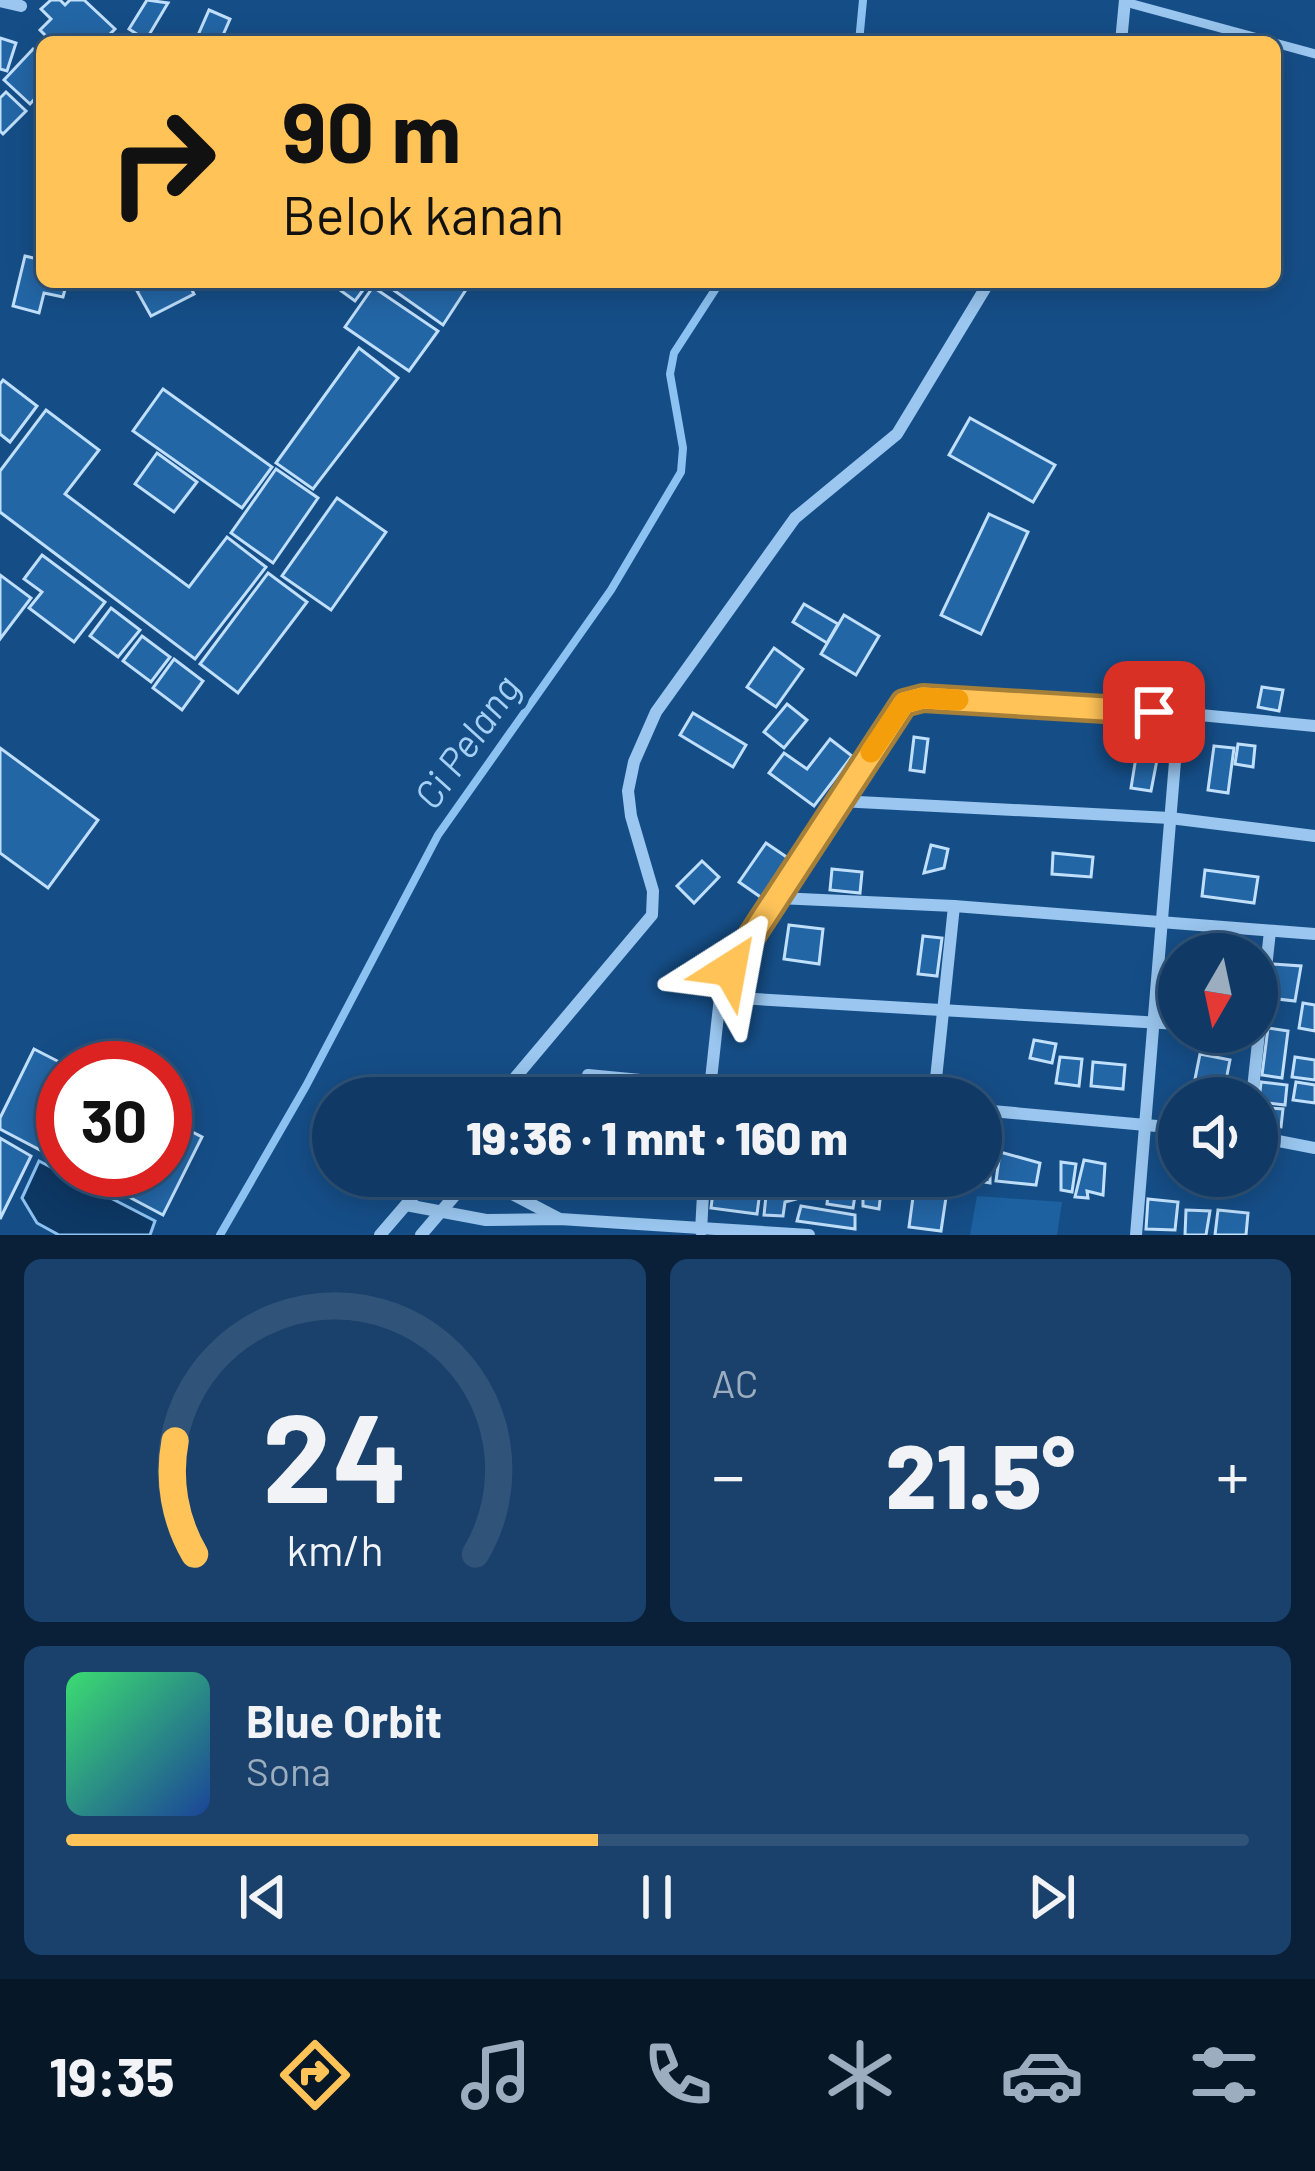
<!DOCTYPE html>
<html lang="id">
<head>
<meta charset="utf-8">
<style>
	:root { --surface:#103a65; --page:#19416b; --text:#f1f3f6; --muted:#9cadbf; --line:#305479; --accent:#ffc358 }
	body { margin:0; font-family:Barlow,sans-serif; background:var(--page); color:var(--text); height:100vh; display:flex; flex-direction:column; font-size:45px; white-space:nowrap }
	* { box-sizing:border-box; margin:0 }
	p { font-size:39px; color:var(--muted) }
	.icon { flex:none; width:66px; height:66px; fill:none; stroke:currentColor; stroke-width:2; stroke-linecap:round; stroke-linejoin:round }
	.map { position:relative; height:1235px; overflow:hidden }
	.details { display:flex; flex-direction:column; gap:24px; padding:24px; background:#092038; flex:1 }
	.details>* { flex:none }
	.top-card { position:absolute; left:36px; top:36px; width:1245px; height:252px; border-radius:18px; box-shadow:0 6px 30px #0003,0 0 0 3px var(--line); background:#ffc358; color:#111; overflow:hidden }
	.needle { width:78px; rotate:189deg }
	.tools { position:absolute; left:1158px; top:933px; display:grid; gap:24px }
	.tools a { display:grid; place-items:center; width:120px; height:120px; border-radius:50%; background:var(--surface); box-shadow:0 6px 30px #0003,0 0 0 3px var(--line); font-size:60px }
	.speed { position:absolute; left:36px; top:1041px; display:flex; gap:24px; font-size:60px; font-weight:700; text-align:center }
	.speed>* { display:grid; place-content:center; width:156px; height:156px; border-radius:50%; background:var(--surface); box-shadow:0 6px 30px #0003,0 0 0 3px var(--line); line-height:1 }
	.speed .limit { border:18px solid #d22; background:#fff; color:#111 }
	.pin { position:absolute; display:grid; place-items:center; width:102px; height:102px; color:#fff; margin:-51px; border-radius:24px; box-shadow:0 6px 18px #0006 }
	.me { position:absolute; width:132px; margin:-66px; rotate:34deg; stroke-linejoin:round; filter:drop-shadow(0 0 9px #0008) }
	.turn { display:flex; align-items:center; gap:42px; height:252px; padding:0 48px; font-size:54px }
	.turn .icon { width:156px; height:156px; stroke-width:2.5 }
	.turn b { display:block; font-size:84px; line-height:102px }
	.big { font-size:90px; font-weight:800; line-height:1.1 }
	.details .card { flex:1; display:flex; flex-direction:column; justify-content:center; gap:18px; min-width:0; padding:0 42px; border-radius:18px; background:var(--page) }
	.details .dial { align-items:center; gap:0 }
	.dial svg { height:312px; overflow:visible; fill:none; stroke:var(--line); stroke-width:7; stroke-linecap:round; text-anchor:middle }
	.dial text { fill:var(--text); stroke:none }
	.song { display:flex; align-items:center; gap:36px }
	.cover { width:144px; height:144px; border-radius:18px; background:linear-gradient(135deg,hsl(140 70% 55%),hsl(220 70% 35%)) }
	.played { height:12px; border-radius:6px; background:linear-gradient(90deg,var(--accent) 45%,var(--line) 45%) }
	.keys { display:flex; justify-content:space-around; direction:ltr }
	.heat { display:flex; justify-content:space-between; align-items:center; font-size:66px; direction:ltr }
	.details .tiles { flex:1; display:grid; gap:24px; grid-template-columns:1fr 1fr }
	.card:last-child { grid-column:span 2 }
	.trip { position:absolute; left:312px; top:1077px; width:690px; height:120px; border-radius:60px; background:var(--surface); box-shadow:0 6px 30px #0003,0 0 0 3px var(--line); font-weight:800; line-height:120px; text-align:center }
	.tab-bar { display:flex; height:192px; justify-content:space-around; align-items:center; background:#061728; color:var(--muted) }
	.tab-bar .icon { width:84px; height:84px }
	.tab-bar .active { color:var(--accent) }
	.tab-bar b { font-size:54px; color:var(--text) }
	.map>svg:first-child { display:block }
	.green { fill:#1d61a1 }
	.water { fill:#0d3864; stroke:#8cc2f2; stroke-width:3 }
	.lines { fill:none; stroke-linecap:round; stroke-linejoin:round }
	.stream { stroke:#8cc2f2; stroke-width:8 }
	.building { fill:#2366a6; stroke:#c0dffb; stroke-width:3 }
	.lane { stroke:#9ac6ef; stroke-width:9 }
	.street { stroke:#9ac6ef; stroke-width:12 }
	.route-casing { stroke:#a67f39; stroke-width:30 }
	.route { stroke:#ffc358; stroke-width:21 }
	.slow { stroke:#f59e0b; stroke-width:21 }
	.labels { text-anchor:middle; stroke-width:12; stroke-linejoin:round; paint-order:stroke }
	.water-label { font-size:39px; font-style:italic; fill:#a5d0f6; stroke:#154e87 }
</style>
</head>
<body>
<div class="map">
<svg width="1315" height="1235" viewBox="0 0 1315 1235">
	<rect width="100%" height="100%" fill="#154e87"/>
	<!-- green -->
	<polygon class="green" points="977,1196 1062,1202 1057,1235 970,1235"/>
	<!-- water -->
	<polygon class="water" points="39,1161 155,1221 150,1235 59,1235 37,1223 22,1198"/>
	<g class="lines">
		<!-- stream -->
		<g class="stream">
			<polyline points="859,42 863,0"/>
			<polyline points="220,1235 306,1086 438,835 611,590 681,472 683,448 670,374 674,353 720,282"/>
		</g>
	</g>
	<!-- building -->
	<g class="building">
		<polygon points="51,0 60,0 65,5 70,0 84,0 115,29 102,42 52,42 40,30 51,19 41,9"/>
		<polygon points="147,0 168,3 146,40 129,29"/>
		<polygon points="209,10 230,19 220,42 195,42"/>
		<polygon points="0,38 16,43 7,71 0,69"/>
		<polygon points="33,49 42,57 42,91 30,104 4,80"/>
		<polygon points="6,92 26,111 3,134 0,131 0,98"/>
		<polygon points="25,256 42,260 42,282 67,282 63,297 44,293 39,313 13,306"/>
		<polygon points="155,282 188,282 194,294 151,316 137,291"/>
		<polygon points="329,282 369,282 355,301"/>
		<polygon points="382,282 471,282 443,325"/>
		<polygon points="373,287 438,331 409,371 345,327"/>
		<polygon points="359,348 398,378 313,489 276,463"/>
		<polygon points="3,380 37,406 10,442 0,434 0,384"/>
		<polygon points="163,389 272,467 242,508 133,431"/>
		<polygon points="46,410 99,450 65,494 189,587 227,537 266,567 195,659 0,512 0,471"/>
		<polygon points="970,418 1055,465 1033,502 949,455"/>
		<polygon points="157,453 197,482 174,512 135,484"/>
		<polygon points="276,469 318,498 273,563 231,533"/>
		<polygon points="337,498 386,532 331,610 282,576"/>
		<polygon points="989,514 1028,532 981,634 941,615"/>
		<polygon points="42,555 105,602 74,642 29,608 42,592 24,579"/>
		<polygon points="268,573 307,602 238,693 200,664"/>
		<polygon points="0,575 31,598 0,639"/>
		<polygon points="804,604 838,624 827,643 793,622"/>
		<polygon points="111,608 140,630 118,657 90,636"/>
		<polygon points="844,615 879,636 856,675 821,654"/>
		<polygon points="142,636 170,657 151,682 123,661"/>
		<polygon points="774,648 803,669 776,707 747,687"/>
		<polygon points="174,659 203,681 182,710 153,688"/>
		<polygon points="1262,687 1283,690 1279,711 1258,707"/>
		<polygon points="787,704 807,720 784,748 764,732"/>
		<polygon points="693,713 746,745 733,767 680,735"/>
		<polygon points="914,737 928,739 924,772 910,770"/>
		<polygon points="830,739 852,756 814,806 769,773 784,753 807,769"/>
		<polygon points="1238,744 1255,746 1253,767 1235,764"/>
		<polygon points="1214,746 1234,748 1228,793 1208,790"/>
		<polygon points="0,748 98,820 48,888 0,853"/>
		<polygon points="1136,757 1157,760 1151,791 1131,788"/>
		<polygon points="766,843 788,858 785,863 792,868 771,897 765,893 762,898 739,882"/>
		<polygon points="931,845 948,849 944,868 924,873"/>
		<polygon points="1053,853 1093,857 1091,877 1052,874"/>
		<polygon points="702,861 719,877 694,903 677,886"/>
		<polygon points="832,869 862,872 860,893 830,890"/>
		<polygon points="1205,870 1258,877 1254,903 1202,896"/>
		<polygon points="789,925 823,929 819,964 784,959"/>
		<polygon points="923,936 942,938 937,976 918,974"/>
		<polygon points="1273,964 1301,966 1295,1001 1269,998"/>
		<polygon points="1303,1003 1315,1005 1315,1031 1299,1028"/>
		<polygon points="1268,1028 1288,1031 1282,1078 1262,1075"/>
		<polygon points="1034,1040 1056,1044 1052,1063 1030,1058"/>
		<polygon points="34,1049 71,1068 63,1068 63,1162 0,1129 0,1118"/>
		<polygon points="1200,1054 1230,1060 1223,1095 1193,1089"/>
		<polygon points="1060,1057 1082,1059 1079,1086 1056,1083"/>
		<polygon points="1295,1057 1315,1060 1315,1080 1292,1077"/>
		<polygon points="1093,1062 1125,1065 1123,1089 1091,1086"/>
		<polygon points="1261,1082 1287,1085 1285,1105 1259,1102"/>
		<polygon points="1296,1082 1315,1085 1315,1103 1293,1100"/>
		<polygon points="1257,1107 1283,1109 1281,1127 1257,1125"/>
		<polygon points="165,1118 202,1137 163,1215 78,1170 165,1170"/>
		<polygon points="0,1138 31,1156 0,1219"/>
		<polygon points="981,1146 990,1147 990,1183 950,1176 981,1176"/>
		<polygon points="1000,1152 1040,1163 1036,1185 996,1181"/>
		<polygon points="1084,1160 1105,1164 1103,1195 1087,1191 1088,1198 1075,1197"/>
		<polygon points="1061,1162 1076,1164 1072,1192 1061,1190"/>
		<polygon points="546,1176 572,1176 571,1195 544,1188"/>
		<polygon points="715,1176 762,1176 757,1214 711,1208"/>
		<polygon points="768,1176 798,1176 796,1199 785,1202 783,1216 764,1215"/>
		<polygon points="830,1176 858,1177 853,1208 827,1204"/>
		<polygon points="863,1178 882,1182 879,1209 863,1206"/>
		<polygon points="915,1182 948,1184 941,1231 909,1227"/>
		<polygon points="1148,1199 1178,1202 1175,1230 1146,1229"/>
		<polygon points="801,1206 855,1215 855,1229 797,1221"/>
		<polygon points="1186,1210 1210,1211 1206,1235 1185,1235"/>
		<polygon points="1218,1210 1248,1213 1246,1235 1215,1235"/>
	</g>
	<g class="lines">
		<!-- lane -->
		<g class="lane">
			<polyline points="1125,2 1272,42"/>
			<polyline points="1275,43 1315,54"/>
		</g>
		<!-- street -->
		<g class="street">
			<polyline points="0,1 21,6"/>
			<polyline points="1121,42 1125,0"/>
			<polyline points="839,801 1170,818 1315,836"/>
			<polyline points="778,898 954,906 1315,934"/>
			<polyline points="720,997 1179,1024"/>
			<polyline points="588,1075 828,1098"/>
			<polyline points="498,1098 652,915 653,891 631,816 628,791 634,762 656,712 795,518 897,434 989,282"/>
			<polyline points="709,1098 720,997 730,969 904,703 923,698 1179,713 1315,726"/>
			<polyline points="934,1098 954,906"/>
			<polyline points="1252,1098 1270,931"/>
			<polyline points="981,1110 1179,1128"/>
			<polyline points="1257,1137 1315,1148"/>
			<polyline points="428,1181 512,1194 558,1218"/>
			<polyline points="406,1205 486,1220 560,1219 809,1235"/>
			<polyline points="701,1231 704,1176"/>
			<polyline points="380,1235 430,1177"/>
			<polyline points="421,1235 462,1187"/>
			<polyline points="1136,1235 1179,713"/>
		</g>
	</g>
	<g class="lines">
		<defs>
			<polyline id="route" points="730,969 904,703 923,698 1154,712"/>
		</defs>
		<!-- route casing -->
		<use href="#route" class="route-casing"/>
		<!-- route -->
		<use href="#route" class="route"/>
		<!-- slow -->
		<polyline class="slow" points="871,752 904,703 923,698 958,700"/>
	</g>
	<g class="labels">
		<!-- water labels -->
		<g class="water-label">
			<text transform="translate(467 742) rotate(-55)" y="14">Ci Pelang</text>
		</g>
	</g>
</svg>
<div class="tools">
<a><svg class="needle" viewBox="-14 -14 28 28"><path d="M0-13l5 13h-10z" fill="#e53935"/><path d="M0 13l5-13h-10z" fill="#9cadbf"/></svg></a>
<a><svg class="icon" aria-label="sound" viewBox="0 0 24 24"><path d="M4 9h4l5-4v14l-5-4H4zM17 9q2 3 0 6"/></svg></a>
</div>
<div class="speed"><div class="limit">30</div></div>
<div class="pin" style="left:1154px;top:712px;background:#d93025"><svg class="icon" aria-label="arrive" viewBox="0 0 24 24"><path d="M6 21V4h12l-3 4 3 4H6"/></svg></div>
<svg class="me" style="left:730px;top:969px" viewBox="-20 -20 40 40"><path d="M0-17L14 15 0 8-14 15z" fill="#ffc358" stroke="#fff" stroke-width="4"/></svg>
<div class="trip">19:36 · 1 mnt · 160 m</div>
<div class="top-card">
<div class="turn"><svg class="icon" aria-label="right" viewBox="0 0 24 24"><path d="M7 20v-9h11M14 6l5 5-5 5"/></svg><div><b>90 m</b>Belok kanan</div></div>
</div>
</div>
<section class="details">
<div class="tiles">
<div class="card dial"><svg viewBox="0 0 100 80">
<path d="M14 69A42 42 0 1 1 86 69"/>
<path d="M14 69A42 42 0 0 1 9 40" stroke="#ffc358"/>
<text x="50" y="56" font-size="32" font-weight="700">24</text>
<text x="50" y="72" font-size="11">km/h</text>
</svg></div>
<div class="card"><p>AC</p>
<div class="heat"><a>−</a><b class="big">21.5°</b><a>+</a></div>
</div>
<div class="card">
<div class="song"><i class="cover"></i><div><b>Blue Orbit</b><p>Sona</p></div></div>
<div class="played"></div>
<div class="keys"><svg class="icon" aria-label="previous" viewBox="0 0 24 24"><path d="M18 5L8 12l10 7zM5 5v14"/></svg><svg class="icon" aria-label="pause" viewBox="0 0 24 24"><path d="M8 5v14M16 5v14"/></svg><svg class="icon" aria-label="next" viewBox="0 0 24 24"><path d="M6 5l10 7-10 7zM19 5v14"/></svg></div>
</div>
</div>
</section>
<nav class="tab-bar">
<b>19:35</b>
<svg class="icon active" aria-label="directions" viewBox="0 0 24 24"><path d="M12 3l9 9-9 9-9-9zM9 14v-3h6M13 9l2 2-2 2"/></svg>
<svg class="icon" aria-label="music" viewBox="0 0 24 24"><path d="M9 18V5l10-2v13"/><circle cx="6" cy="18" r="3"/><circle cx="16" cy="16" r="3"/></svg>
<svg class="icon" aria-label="phone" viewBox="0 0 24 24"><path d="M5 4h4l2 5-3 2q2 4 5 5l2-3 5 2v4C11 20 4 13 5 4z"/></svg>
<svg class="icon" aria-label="climate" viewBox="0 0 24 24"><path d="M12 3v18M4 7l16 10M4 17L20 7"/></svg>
<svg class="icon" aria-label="car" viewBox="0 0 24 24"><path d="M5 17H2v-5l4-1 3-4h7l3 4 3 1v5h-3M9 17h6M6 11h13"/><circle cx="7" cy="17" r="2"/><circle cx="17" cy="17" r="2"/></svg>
<svg class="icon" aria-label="filters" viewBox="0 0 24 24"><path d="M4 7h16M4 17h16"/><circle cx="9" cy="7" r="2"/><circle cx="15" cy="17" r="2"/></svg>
</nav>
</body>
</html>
